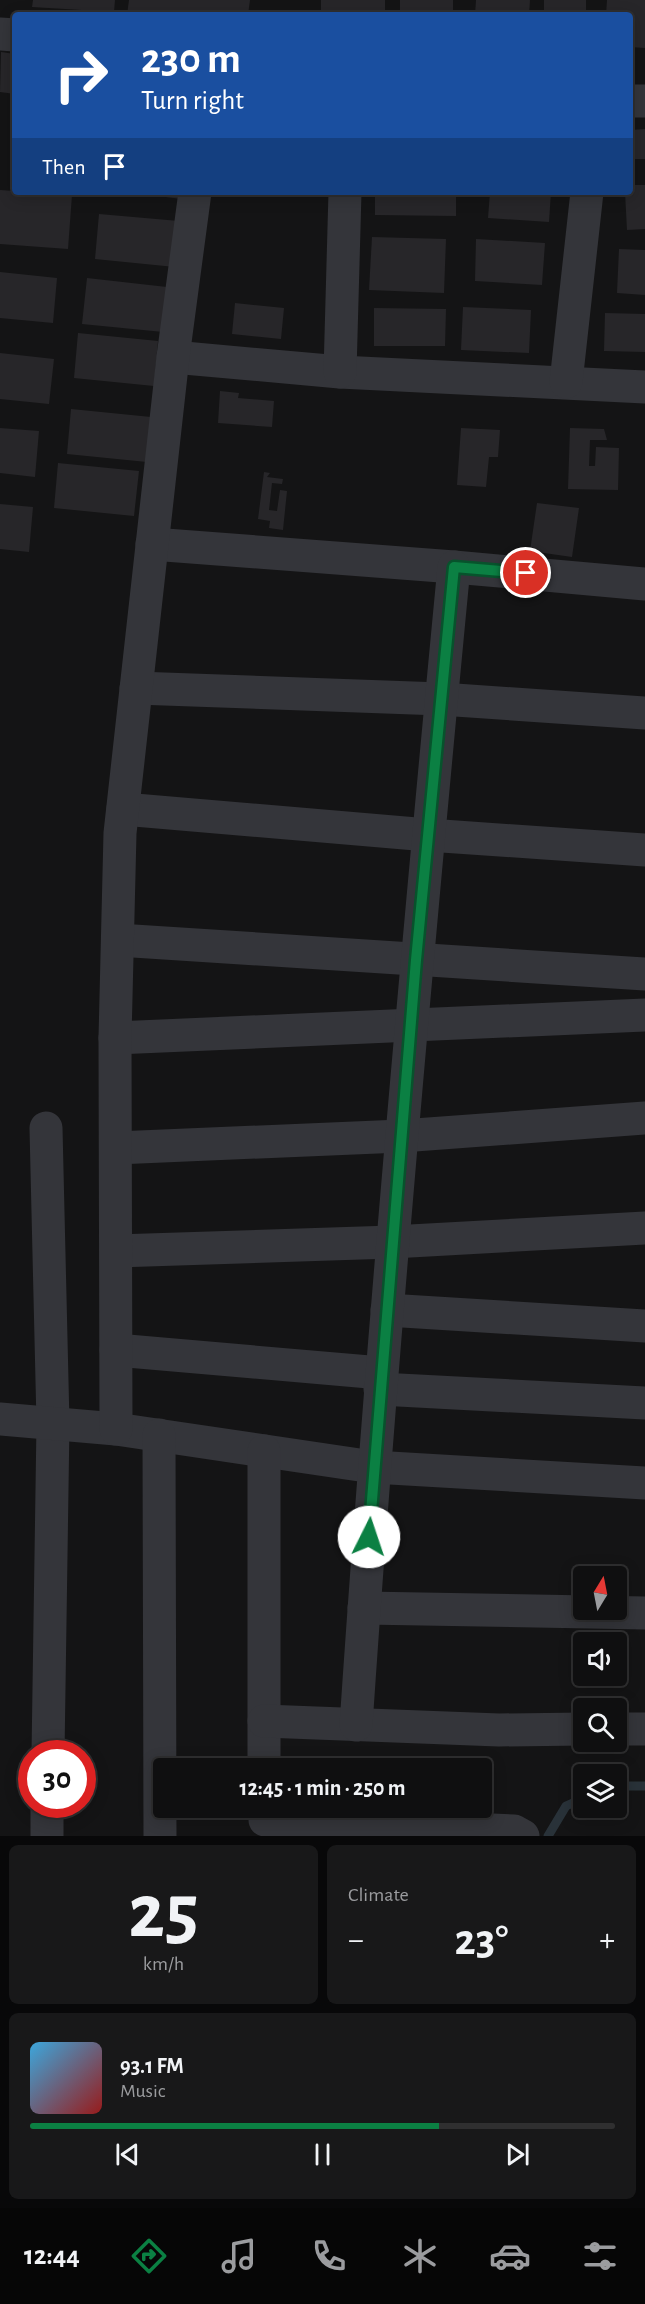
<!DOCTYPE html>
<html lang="en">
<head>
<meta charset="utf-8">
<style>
	:root { --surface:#0f0f10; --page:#181819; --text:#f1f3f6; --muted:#9b9c9f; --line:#2f2f30; --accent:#0b8043 }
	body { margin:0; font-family:"Alegreya Sans",sans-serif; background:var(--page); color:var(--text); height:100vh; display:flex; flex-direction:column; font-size:22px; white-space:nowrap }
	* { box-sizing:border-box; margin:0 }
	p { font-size:20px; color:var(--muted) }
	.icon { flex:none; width:33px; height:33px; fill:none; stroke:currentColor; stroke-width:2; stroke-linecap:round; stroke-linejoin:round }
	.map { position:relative; height:1836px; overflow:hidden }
	.sheet { display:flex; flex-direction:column; gap:9px; padding:9px; background:#080809; flex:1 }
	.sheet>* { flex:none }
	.guide { position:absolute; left:12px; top:12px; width:621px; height:183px; border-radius:6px; box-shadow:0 3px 15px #0003,0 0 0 2px var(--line); background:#1a4fa0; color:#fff; overflow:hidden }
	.needle { width:39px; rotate:10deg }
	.tools { position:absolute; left:573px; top:1566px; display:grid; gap:12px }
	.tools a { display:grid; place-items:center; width:54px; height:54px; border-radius:6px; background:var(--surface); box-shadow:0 3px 15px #0003,0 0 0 2px var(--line); font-size:30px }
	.speed { position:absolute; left:18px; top:1740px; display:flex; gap:12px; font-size:30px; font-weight:700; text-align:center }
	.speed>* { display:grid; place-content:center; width:78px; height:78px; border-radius:50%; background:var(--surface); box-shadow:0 3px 15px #0003,0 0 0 2px var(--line); line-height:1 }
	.speed .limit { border:9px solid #d22; background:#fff; color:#111 }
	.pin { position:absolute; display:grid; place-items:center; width:51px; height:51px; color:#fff; margin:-26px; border:3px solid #fff; border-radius:50%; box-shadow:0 2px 6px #0007 }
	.me { position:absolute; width:66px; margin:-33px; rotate:4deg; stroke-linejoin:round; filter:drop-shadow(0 0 4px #0008) }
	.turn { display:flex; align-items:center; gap:21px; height:126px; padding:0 30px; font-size:27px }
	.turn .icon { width:78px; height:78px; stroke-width:2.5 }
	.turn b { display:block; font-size:42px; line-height:51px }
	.then { display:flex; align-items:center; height:57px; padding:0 30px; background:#0003; gap:12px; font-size:22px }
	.big { font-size:45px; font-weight:700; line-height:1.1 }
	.sheet .widget { flex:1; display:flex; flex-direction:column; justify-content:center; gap:9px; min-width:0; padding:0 21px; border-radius:9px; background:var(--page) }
	.sheet .dial { align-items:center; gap:0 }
	.dial b { font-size:78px; line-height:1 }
	.song { display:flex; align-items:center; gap:18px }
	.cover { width:72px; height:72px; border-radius:9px; background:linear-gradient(135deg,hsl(200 70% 55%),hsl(0 70% 35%)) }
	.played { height:6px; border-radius:3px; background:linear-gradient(90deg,var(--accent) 70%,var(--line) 70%) }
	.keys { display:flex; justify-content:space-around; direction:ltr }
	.heat { display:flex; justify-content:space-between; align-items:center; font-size:33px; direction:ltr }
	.sheet .tiles { flex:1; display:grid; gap:9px; grid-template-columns:1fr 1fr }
	.widget:last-child { grid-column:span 2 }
	.trip { position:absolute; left:153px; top:1758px; width:339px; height:60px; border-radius:6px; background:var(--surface); box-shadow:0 3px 15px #0003,0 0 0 2px var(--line); font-weight:700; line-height:60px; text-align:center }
	.dock { display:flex; height:96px; justify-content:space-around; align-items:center; background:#060606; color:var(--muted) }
	.dock .icon { width:42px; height:42px }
	.dock .active { color:var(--accent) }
	.dock b { font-size:27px; color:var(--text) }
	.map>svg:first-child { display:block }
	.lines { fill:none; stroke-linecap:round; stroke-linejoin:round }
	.stream { stroke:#293239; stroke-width:9 }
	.building { fill:#272629 }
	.minor { stroke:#34353a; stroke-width:33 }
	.route-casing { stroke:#07532c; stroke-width:15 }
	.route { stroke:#0b8043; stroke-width:10 }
</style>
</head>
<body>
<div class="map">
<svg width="645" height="1836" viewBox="0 0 645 1836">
	<rect width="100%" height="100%" fill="#141415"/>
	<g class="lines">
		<!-- stream -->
		<g class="stream">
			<polyline points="616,1786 645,1786"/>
			<polyline points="548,1836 566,1806 584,1798"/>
		</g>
	</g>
	<!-- building -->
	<g class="building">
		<polygon points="33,0 115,0 114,12 32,7"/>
		<polygon points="129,0 250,0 248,15 127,15"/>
		<rect x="321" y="0" width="64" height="15"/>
		<rect x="400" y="0" width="53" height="15"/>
		<polygon points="476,0 530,0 529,15 475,15"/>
		<rect x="544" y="0" width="42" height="15"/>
		<polygon points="607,0 645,0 645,48 630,47 630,15 606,15"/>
		<polygon points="1,52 15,54 15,94 0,92"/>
		<polygon points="13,116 15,116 15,143 10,143"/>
		<polygon points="645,129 645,159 630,159 630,130"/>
		<polygon points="630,185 645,185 645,229 627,230 625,192 630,192"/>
		<polygon points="0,190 72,195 68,249 0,244"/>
		<polygon points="127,192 182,192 181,199"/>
		<polygon points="375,192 456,192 456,216 375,215"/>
		<polygon points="490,192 551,192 549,222 488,218"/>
		<polygon points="99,214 179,221 175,267 95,259"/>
		<polygon points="372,237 446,239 444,293 369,290"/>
		<polygon points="476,239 545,243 542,285 475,281"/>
		<polygon points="619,249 645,250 645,295 617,293"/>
		<polygon points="0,272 57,278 53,323 0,318"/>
		<polygon points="87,278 167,287 163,332 82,324"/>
		<polygon points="235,303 284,308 281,339 232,334"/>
		<polygon points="463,307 531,310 529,353 461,350"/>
		<polygon points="374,308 446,309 445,346 374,346"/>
		<polygon points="605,313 645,314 645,352 604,351"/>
		<polygon points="78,333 158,341 154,386 74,378"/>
		<polygon points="0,353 54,359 49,404 0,399"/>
		<polygon points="220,391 239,393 238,398 274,401 272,427 218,423"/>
		<polygon points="71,409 151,417 147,462 67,454"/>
		<polygon points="0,428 39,431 35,477 0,473"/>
		<polygon points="461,428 500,430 498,457 489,457 486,487 457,485"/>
		<polygon points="570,428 604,429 607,440 590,440 589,466 595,466 596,447 619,448 618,490 568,489"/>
		<polygon points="58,463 139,471 134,516 54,508"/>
		<polygon points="264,472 270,473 267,477 283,479 282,484 272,483 269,510 277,511 280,490 287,491 283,530 269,528 270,521 258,519"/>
		<polygon points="537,503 579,508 572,557 530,551"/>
		<polygon points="0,504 33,507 29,552 0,549"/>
	</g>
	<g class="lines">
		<!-- minor -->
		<g class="minor">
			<polyline points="0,34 15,35"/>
			<polyline points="630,101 645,101"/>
			<polyline points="173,357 340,372 645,387"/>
			<polyline points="340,372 345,192"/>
			<polyline points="566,382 587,192"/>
			<polyline points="152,544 454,567 645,584"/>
			<polyline points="136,688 441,699 645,713"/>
			<polyline points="123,809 428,835 645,850"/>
			<polyline points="118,940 645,974"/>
			<polyline points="115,1038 645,1015"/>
			<polyline points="46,1128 53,1423 48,1754"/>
			<polyline points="116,1148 401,1136 645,1118"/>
			<polyline points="116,1251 392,1242 645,1228"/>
			<polyline points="387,1310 645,1326"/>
			<polyline points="116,1350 381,1373"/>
			<polyline points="380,1389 645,1403"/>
			<polyline points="0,1419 116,1429 373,1467 645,1483"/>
			<polyline points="116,1429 115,1038 120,833 173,357 195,192"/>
			<polyline points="159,1435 160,1836"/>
			<polyline points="264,1451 264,1768"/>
			<polyline points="364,1608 645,1613"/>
			<polyline points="264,1721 499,1730 584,1729"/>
			<path d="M356 1725C382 1338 417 952 454 567"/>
			<polyline points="616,1729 645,1729"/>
			<polyline points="265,1820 514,1831 523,1836"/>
			<polyline points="47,1836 47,1804"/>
		</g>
	</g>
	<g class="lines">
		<defs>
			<polyline id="route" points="369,1537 416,960 454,567 526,573"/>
		</defs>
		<!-- route casing -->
		<use href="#route" class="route-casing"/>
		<!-- route -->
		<use href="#route" class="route"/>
	</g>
</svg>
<div class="tools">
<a><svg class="needle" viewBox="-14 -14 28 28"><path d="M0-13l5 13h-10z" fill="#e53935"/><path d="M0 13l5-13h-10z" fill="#9b9c9f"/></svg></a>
<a><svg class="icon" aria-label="sound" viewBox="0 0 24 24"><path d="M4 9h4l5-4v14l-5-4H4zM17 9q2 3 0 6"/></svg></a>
<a><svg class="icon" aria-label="search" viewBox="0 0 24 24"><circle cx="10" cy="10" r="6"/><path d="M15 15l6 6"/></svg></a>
<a><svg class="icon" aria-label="layers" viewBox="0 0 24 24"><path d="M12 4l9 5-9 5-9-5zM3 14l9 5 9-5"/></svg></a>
</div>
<div class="speed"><div class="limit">30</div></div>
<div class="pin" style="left:526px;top:573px;background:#d93025"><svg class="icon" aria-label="arrive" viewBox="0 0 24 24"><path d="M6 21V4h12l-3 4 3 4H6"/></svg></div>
<svg class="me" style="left:369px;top:1537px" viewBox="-20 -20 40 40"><circle r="19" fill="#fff"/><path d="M0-13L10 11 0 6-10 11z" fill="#0b8043"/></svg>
<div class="trip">12:45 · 1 min · 250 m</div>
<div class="guide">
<div class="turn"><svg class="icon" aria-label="right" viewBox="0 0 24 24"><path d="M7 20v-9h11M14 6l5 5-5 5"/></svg><div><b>230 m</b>Turn right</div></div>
<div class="then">Then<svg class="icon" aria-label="arrive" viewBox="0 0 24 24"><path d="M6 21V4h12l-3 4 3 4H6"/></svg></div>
</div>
</div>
<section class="sheet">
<div class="tiles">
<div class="widget dial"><b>25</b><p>km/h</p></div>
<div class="widget"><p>Climate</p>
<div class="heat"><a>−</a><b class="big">23°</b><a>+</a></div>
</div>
<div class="widget">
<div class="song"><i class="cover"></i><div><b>93.1 FM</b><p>Music</p></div></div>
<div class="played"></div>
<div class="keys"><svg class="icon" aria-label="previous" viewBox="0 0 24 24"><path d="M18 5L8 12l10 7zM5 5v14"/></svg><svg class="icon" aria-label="pause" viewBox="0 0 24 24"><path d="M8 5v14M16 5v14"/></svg><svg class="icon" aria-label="next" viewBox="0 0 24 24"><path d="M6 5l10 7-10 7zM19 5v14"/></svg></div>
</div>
</div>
</section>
<nav class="dock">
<b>12:44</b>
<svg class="icon active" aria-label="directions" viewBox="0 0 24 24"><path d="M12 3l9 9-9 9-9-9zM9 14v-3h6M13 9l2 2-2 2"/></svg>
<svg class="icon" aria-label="music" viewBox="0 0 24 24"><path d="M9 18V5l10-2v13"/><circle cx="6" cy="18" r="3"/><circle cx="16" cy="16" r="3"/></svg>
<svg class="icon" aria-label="phone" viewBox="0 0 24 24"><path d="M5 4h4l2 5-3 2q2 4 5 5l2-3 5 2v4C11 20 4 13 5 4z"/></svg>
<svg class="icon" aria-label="climate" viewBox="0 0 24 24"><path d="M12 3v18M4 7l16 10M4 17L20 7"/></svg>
<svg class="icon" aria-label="car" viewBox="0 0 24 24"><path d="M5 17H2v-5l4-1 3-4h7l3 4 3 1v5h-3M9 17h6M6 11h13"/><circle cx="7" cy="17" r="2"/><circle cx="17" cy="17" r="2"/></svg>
<svg class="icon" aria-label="filters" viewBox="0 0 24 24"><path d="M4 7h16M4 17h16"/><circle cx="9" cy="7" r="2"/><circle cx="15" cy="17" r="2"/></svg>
</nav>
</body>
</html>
